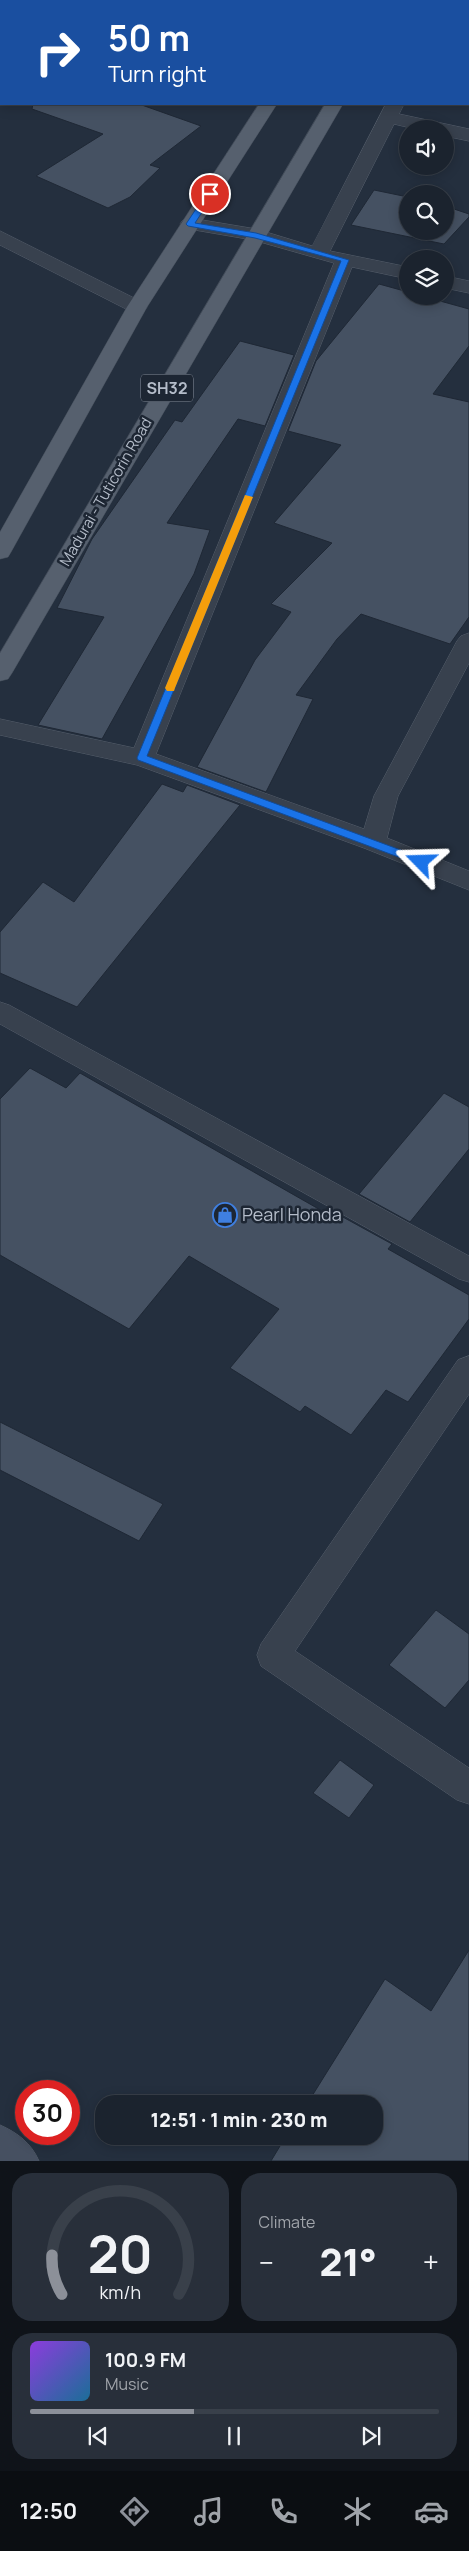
<!DOCTYPE html>
<html lang="en">
<head>
<meta charset="utf-8">
<style>
	:root { --surface:#1b232e; --page:#282f3a; --text:#f1f3f6; --muted:#a0a4aa; --line:#39404a; --accent:#8c9099 }
	body { margin:0; font-family:Manrope,sans-serif; background:var(--page); color:var(--text); height:100vh; display:flex; flex-direction:column; font-size:19px; white-space:nowrap }
	* { box-sizing:border-box; margin:0 }
	p { font-size:16px; color:var(--muted) }
	.icon { flex:none; width:28px; height:28px; fill:none; stroke:currentColor; stroke-width:2; stroke-linecap:round; stroke-linejoin:round }
	.map { position:relative; height:2161px; overflow:hidden }
	.details { display:flex; flex-direction:column; gap:12px; padding:12px; background:#0f1319; flex:1 }
	.details>* { flex:none }
	.guide { position:absolute; left:0px; top:0px; width:470px; height:105px; box-shadow:0 2px 12px #0003,0 0 0 1px var(--line); background:#1a4fa0; color:#fff; overflow:hidden }
	.controls { position:absolute; left:399px; top:120px; display:grid; gap:10px }
	.controls a { display:grid; place-items:center; width:55px; height:55px; border-radius:50%; background:var(--surface); box-shadow:0 2px 12px #0003,0 0 0 1px var(--line); font-size:25px }
	.speed { position:absolute; left:15px; top:2080px; display:flex; gap:10px; font-size:25px; font-weight:700; text-align:center }
	.speed>* { display:grid; place-content:center; width:65px; height:65px; border-radius:50%; background:var(--surface); box-shadow:0 2px 12px #0003,0 0 0 1px var(--line); line-height:1 }
	.speed .limit { border:8px solid #d22; background:#fff; color:#111 }
	.pin { position:absolute; display:grid; place-items:center; width:42px; height:42px; color:#fff; margin:-21px; border:2px solid #fff; border-radius:50%; box-shadow:0 1px 5px #0007 }
	.me { position:absolute; width:55px; margin:-28px; rotate:292deg; stroke-linejoin:round; filter:drop-shadow(0 0 4px #0008) }
	.turn { display:flex; align-items:center; gap:18px; height:105px; padding:0 25px; font-size:22px }
	.turn .icon { width:65px; height:65px; stroke-width:2.5 }
	.turn b { display:block; font-size:35px; line-height:42px }
	.big { font-size:38px; font-weight:800; line-height:1.1 }
	.details .card { flex:1; display:flex; flex-direction:column; justify-content:center; gap:8px; min-width:0; padding:0 18px; border-radius:20px; background:var(--page) }
	.details .dial { align-items:center; gap:0 }
	.dial svg { height:130px; overflow:visible; fill:none; stroke:var(--line); stroke-width:7; stroke-linecap:round; text-anchor:middle }
	.dial text { fill:var(--text); stroke:none }
	.song { display:flex; align-items:center; gap:15px }
	.cover { width:60px; height:60px; border-radius:8px; background:linear-gradient(135deg,hsl(270 70% 55%),hsl(200 70% 35%)) }
	.played { height:5px; border-radius:2px; background:linear-gradient(90deg,var(--accent) 40%,var(--line) 40%) }
	.keys { display:flex; justify-content:space-around; direction:ltr }
	.heat { display:flex; justify-content:space-between; align-items:center; font-size:28px; direction:ltr }
	.details .tiles { flex:1; display:grid; gap:12px; grid-template-columns:1fr 1fr }
	.card:last-child { grid-column:span 2 }
	.trip { position:absolute; left:95px; top:2095px; width:288px; height:50px; border-radius:20px; background:var(--surface); box-shadow:0 2px 12px #0003,0 0 0 1px var(--line); font-weight:800; line-height:50px; text-align:center }
	.tabs { display:flex; height:80px; justify-content:space-around; align-items:center; background:#0b0e12; color:var(--muted) }
	.tabs .icon { width:35px; height:35px }
	.tabs .on { color:var(--accent) }
	.tabs b { font-size:22px; color:var(--text) }
	.map>svg:first-child { display:block }
	.building { fill:#455162; stroke:#1f2835 }
	.lines { fill:none; stroke-linecap:round; stroke-linejoin:round }
	.street-casing { stroke:#565f6c; stroke-width:1 }
	.secondary-casing { stroke:#565f6c; stroke-width:1 }
	.primary-casing { stroke:#414a57; stroke-width:1 }
	.street { fill:#38414e; fill-rule:evenodd }
	.secondary { fill:#465061; fill-rule:evenodd }
	.primary { fill:#56606e; fill-rule:evenodd }
	.route { fill:#1a73e8; stroke:#114b97 }
	.slow { fill:#f59e0b }
	.labels { text-anchor:middle; stroke-width:5; stroke-linejoin:round; paint-order:stroke }
	.far-street-label { font-size:15px; fill:#b4bcc9; stroke:#1d2633 }
	.shield { fill:#1d2633; stroke:#878f9c; stroke-width:1 }
	.shield-label { font-size:16px; font-weight:bold; fill:#b4bcc9 }
	.poi-label { font-size:18px; fill:#b4bcc9; stroke:#1d2633; text-anchor:start }
</style>
</head>
<body>
<div class="map">
<svg width="469" height="2161" viewBox="0 0 469 2161">
	<rect width="100%" height="100%" fill="#242f3e"/>
	<!-- building -->
	<g class="building">
		<polygon points="33,104 139,104 201,126 150,165 160,168 130,197 108,208 36,176 103,134 32,109"/>
		<polygon points="374,190 408,197 408,231 445,231 445,206 469,214 469,217 444,244 351,225"/>
		<polygon points="379,284 408,292 408,296 422,296 469,309 469,346 433,394 469,402 469,617 450,644 361,614 337,639 296,695 313,699 266,792 197,767 255,660 291,612 271,604 332,543 274,523 341,445 288,431 316,361"/>
		<polygon points="240,341 294,355 265,426 238,419 167,523 210,530 194,574 102,739 38,725 104,617 57,608 92,539 175,420 182,422"/>
		<polygon points="162,784 183,792 187,785 240,805 77,1007 0,973 0,932 43,882 74,902"/>
		<polygon points="30,1068 66,1088 80,1073 338,1220 341,1216 392,1244 388,1249 469,1295 469,1319 408,1402 386,1390 351,1435 305,1406 300,1412 230,1368 279,1309 189,1256 129,1329 0,1255 0,1099"/>
		<polygon points="444,1093 469,1107 469,1149 410,1222 359,1194"/>
		<polygon points="0,1422 163,1504 139,1541 0,1470"/>
		<polygon points="436,1610 469,1634 469,1680 445,1708 389,1665"/>
		<polygon points="340,1760 374,1785 349,1818 313,1793"/>
		<polygon points="469,1950 469,2161 271,2161 286,2136 374,2136 374,2104 307,2104 385,1979 431,2011"/>
	</g>
	<g class="lines">
		<defs>
			<g id="street">
				<polygon points="386,104 404,104 399,114 469,129 469,141 445,136 445,129 415,129 394,124 330,251 408,267 408,279 352,267 156,754 364,829 374,796 457,641 461,636 469,633 469,663 398,796 387,838 469,871 469,890 364,848 137,765 0,735 0,719 134,748 334,263 253,240 183,228 180,224 183,220 190,218 256,229 312,246"/>
				<polygon points="0,231 144,303 147,307 144,311 130,311 0,245"/>
				<polygon points="445,276 469,281 469,293 445,288"/>
				<polygon points="0,1002 9,1005 469,1256 469,1282 459,1279 0,1024"/>
				<polygon points="469,1356 469,1394 295,1651 469,1768 469,1804 457,1800 261,1666 257,1655 261,1644 458,1360"/>
			</g>
			<path id="secondary" d="M0 2125C18 2133 31 2143 39 2161H0Z"/>
			<g id="primary">
				<polygon points="259,104 277,104 147,307 11,552 8,557 0,559 0,532 127,307"/>
				<polygon points="325,104 343,104 12,673 8,679 0,681 0,653"/>
			</g>
		</defs>
		<!-- street casing -->
		<use href="#street" class="street-casing"/>
		<!-- secondary casing -->
		<use href="#secondary" class="secondary-casing"/>
		<!-- primary casing -->
		<use href="#primary" class="primary-casing"/>
		<!-- street -->
		<use href="#street" class="street"/>
		<!-- secondary -->
		<use href="#secondary" class="secondary"/>
		<!-- primary -->
		<use href="#primary" class="primary"/>
	</g>
	<!-- route -->
	<polygon class="route" points="210,192 214,194 195,223 256,233 349,260 147,756 425,859 425,864 417,864 138,760 137,758 341,261 255,238 188,226 186,224 206,194"/>
	<!-- slow -->
	<polygon class="slow" points="245,495 253,497 175,688 174,691 167,691 165,688"/>
	<!-- icons -->
	<defs>
		<symbol id="shop-ring" viewBox="-11 -11 22 22"><circle r="9.5" fill="#1d2633" stroke="#3f7fe0" stroke-width="1.5"/><path d="M-5-2.5h2.3a2.7 3.5 0 0 1 5.4 0H5L5.5 6h-11ZM-1.5-2.5h3a1.5 2.3 0 0 0-3 0Z" fill="#3f7fe0"/></symbol>
	</defs>
	<g fill-rule="evenodd">
		<use href="#shop-ring" x="211" y="1201" width="28" height="28"/>
	</g>
	<g class="labels">
		<!-- far-street labels -->
		<g class="far-street-label">
			<text transform="translate(106 492) rotate(-60)" y="5">Madurai - Tuticorin Road</text>
		</g>
		<!-- shield labels -->
		<rect class="shield" x="141" y="374.5" width="52" height="27" rx="4"/>
		<g class="shield-label">
			<text x="167" y="394">SH32</text>
		</g>
		<!-- poi labels -->
		<g class="poi-label">
			<text x="242" y="1221">Pearl Honda</text>
		</g>
	</g>
</svg>
<div class="controls">
<a><svg class="icon" aria-label="sound" viewBox="0 0 24 24"><path d="M4 9h4l5-4v14l-5-4H4zM17 9q2 3 0 6"/></svg></a>
<a><svg class="icon" aria-label="search" viewBox="0 0 24 24"><circle cx="10" cy="10" r="6"/><path d="M15 15l6 6"/></svg></a>
<a><svg class="icon" aria-label="layers" viewBox="0 0 24 24"><path d="M12 4l9 5-9 5-9-5zM3 14l9 5 9-5"/></svg></a>
</div>
<div class="speed"><div class="limit">30</div></div>
<div class="pin" style="left:210px;top:194px;background:#d93025"><svg class="icon" aria-label="arrive" viewBox="0 0 24 24"><path d="M6 21V4h12l-3 4 3 4H6"/></svg></div>
<svg class="me" style="left:421px;top:862px" viewBox="-20 -20 40 40"><path d="M0-17L14 15 0 8-14 15z" fill="#1a73e8" stroke="#fff" stroke-width="4"/></svg>
<div class="trip">12:51 · 1 min · 230 m</div>
<div class="guide">
<div class="turn"><svg class="icon" aria-label="right" viewBox="0 0 24 24"><path d="M7 20v-9h11M14 6l5 5-5 5"/></svg><div><b>50 m</b>Turn right</div></div>
</div>
</div>
<section class="details">
<div class="tiles">
<div class="card dial"><svg viewBox="0 0 100 80">
<path d="M14 69A42 42 0 1 1 86 69"/>
<path d="M14 69A42 42 0 0 1 8 45" stroke="#8c9099"/>
<text x="50" y="56" font-size="32" font-weight="700">20</text>
<text x="50" y="72" font-size="11">km/h</text>
</svg></div>
<div class="card"><p>Climate</p>
<div class="heat"><a>−</a><b class="big">21°</b><a>+</a></div>
</div>
<div class="card">
<div class="song"><i class="cover"></i><div><b>100.9 FM</b><p>Music</p></div></div>
<div class="played"></div>
<div class="keys"><svg class="icon" aria-label="previous" viewBox="0 0 24 24"><path d="M18 5L8 12l10 7zM5 5v14"/></svg><svg class="icon" aria-label="pause" viewBox="0 0 24 24"><path d="M8 5v14M16 5v14"/></svg><svg class="icon" aria-label="next" viewBox="0 0 24 24"><path d="M6 5l10 7-10 7zM19 5v14"/></svg></div>
</div>
</div>
</section>
<nav class="tabs">
<b>12:50</b>
<svg class="icon on" aria-label="directions" viewBox="0 0 24 24"><path d="M12 3l9 9-9 9-9-9zM9 14v-3h6M13 9l2 2-2 2"/></svg>
<svg class="icon" aria-label="music" viewBox="0 0 24 24"><path d="M9 18V5l10-2v13"/><circle cx="6" cy="18" r="3"/><circle cx="16" cy="16" r="3"/></svg>
<svg class="icon" aria-label="phone" viewBox="0 0 24 24"><path d="M5 4h4l2 5-3 2q2 4 5 5l2-3 5 2v4C11 20 4 13 5 4z"/></svg>
<svg class="icon" aria-label="climate" viewBox="0 0 24 24"><path d="M12 3v18M4 7l16 10M4 17L20 7"/></svg>
<svg class="icon" aria-label="car" viewBox="0 0 24 24"><path d="M5 17H2v-5l4-1 3-4h7l3 4 3 1v5h-3M9 17h6M6 11h13"/><circle cx="7" cy="17" r="2"/><circle cx="17" cy="17" r="2"/></svg>
</nav>
</body>
</html>
